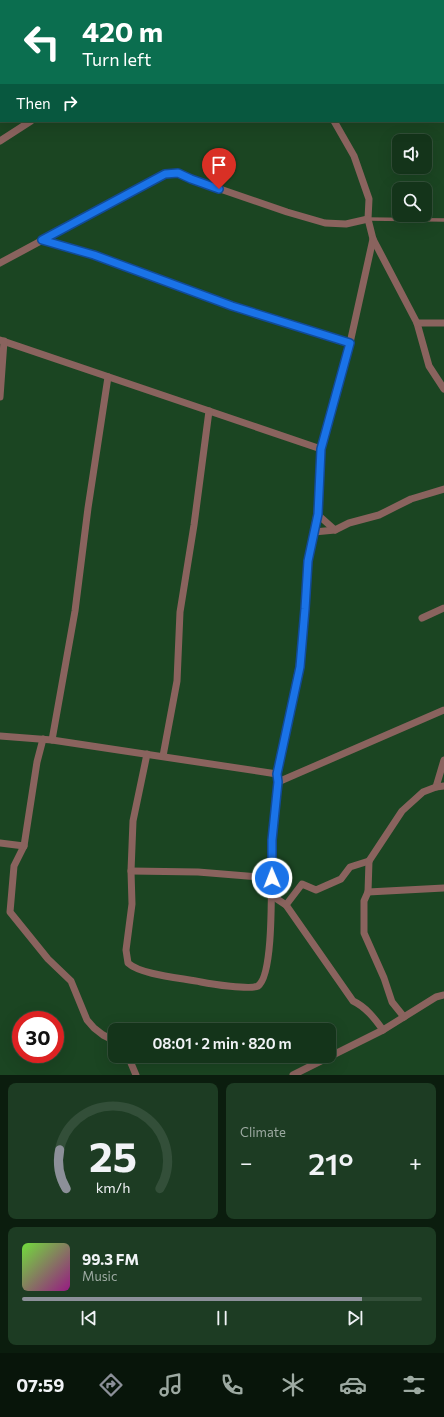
<!DOCTYPE html>
<html lang="en">
<head>
<meta charset="utf-8">
<style>
	:root { --surface:#14341a; --page:#1d3c23; --text:#f1f3f6; --muted:#9daaa2; --line:#334f39; --accent:#8c9099 }
	body { margin:0; font-family:Commissioner,sans-serif; background:var(--page); color:var(--text); height:100vh; display:flex; flex-direction:column; font-size:15px; white-space:nowrap }
	* { box-sizing:border-box; margin:0 }
	p { font-size:13px; color:var(--muted) }
	.icon { flex:none; width:22px; height:22px; fill:none; stroke:currentColor; stroke-width:2; stroke-linecap:round; stroke-linejoin:round }
	.map { position:relative; height:1075px; overflow:hidden }
	.sheet { display:flex; flex-direction:column; gap:8px; padding:8px; background:#0b1d0e; flex:1 }
	.sheet>* { flex:none }
	.top-card { position:absolute; left:0px; top:0px; width:444px; height:122px; box-shadow:0 4px 16px #0002,0 0 0 1px var(--line); background:#0b6e4f; color:#fff; overflow:hidden }
	.tools { position:absolute; left:392px; top:134px; display:grid; gap:8px }
	.tools a { display:grid; place-items:center; width:40px; height:40px; border-radius:8px; background:var(--surface); box-shadow:0 4px 16px #0002,0 0 0 1px var(--line); font-size:20px }
	.speed { position:absolute; left:12px; top:1011px; display:flex; gap:8px; font-size:20px; font-weight:700; text-align:center }
	.speed>* { display:grid; place-content:center; width:52px; height:52px; border-radius:50%; background:var(--surface); box-shadow:0 4px 16px #0002,0 0 0 1px var(--line); line-height:1 }
	.speed .limit { border:6px solid #d22; background:#fff; color:#111 }
	.pin { position:absolute; display:grid; place-items:center; width:34px; height:34px; color:#fff; margin:-41px -17px; border-radius:50% 50% 50% 0; rotate:-45deg; box-shadow:0 0 4px #0007 }
	.pin .icon { rotate:45deg }
	.me { position:absolute; width:44px; margin:-22px; rotate:359deg; stroke-linejoin:round; filter:drop-shadow(0 0 3px #0008) }
	.turn { display:flex; align-items:center; gap:14px; height:84px; padding:0 16px; font-size:18px }
	.turn .icon { width:52px; height:52px; stroke-width:2.5 }
	.turn b { display:block; font-size:28px; line-height:34px }
	.then { display:flex; align-items:center; height:38px; padding:0 16px; background:#0003; gap:8px; font-size:15px }
	.big { font-size:30px; font-weight:600; line-height:1.1 }
	.sheet .tile { flex:1; display:flex; flex-direction:column; justify-content:center; gap:6px; min-width:0; padding:0 14px; border-radius:8px; background:var(--page) }
	.sheet .dial { align-items:center; gap:0 }
	.dial svg { height:104px; overflow:visible; fill:none; stroke:var(--line); stroke-width:7; stroke-linecap:round; text-anchor:middle }
	.dial text { fill:var(--text); stroke:none }
	.song { display:flex; align-items:center; gap:12px }
	.cover { width:48px; height:48px; border-radius:6px; background:linear-gradient(135deg,hsl(100 70% 55%),hsl(310 70% 35%)) }
	.played { height:4px; border-radius:2px; background:linear-gradient(90deg,var(--accent) 85%,var(--line) 85%) }
	.keys { display:flex; justify-content:space-around; direction:ltr }
	.heat { display:flex; justify-content:space-between; align-items:center; font-size:22px; direction:ltr }
	.sheet .tiles { flex:1; display:grid; gap:8px; grid-template-columns:1fr 1fr }
	.tile:last-child { grid-column:span 2 }
	.trip { position:absolute; left:108px; top:1023px; width:228px; height:40px; border-radius:8px; background:var(--surface); box-shadow:0 4px 16px #0002,0 0 0 1px var(--line); font-weight:600; line-height:40px; text-align:center }
	.tabs { display:flex; height:64px; justify-content:space-around; align-items:center; background:#08150a; color:var(--muted) }
	.tabs .icon { width:28px; height:28px }
	.tabs .on { color:var(--accent) }
	.tabs b { font-size:18px; color:var(--text) }
	.map>svg:first-child { display:block }
	.lines { fill:none; stroke-linecap:round; stroke-linejoin:round }
	.service { stroke:#8a635e; stroke-width:3.5 }
	.minor { stroke:#8a635e; stroke-width:7 }
	.route-casing { stroke:#114b97; stroke-width:10 }
	.route { stroke:#1a73e8; stroke-width:7 }
</style>
</head>
<body>
<div class="map">
<svg width="444" height="1075" viewBox="0 0 444 1075">
	<rect width="100%" height="100%" fill="#1b4522"/>
	<g class="lines">
		<!-- service -->
		<polyline class="service" points="368,219 444,220"/>
		<!-- minor -->
		<g class="minor">
			<polyline points="62,0 63,1"/>
			<polyline points="302,0 303,1"/>
			<polyline points="34,1 35,0"/>
			<polyline points="97,1 104,0"/>
			<polyline points="331,1 333,0"/>
			<polyline points="401,1 401,0"/>
			<polyline points="0,20 1,19"/>
			<polyline points="0,96 1,98"/>
			<polyline points="443,112 444,112"/>
			<polyline points="334,121 354,156 369,199 368,219 373,239 417,323 429,366 444,389"/>
			<polyline points="0,141 31,121"/>
			<polyline points="42,240 94,255 232,306 350,343"/>
			<polyline points="0,263 165,174 178,173 191,179 287,212 325,223 346,224 368,219"/>
			<polyline points="417,323 444,323"/>
			<polyline points="0,340 321,449"/>
			<polyline points="0,397 4,341"/>
			<polyline points="317,514 335,530"/>
			<polyline points="314,532 335,530 349,523 379,515 411,499 444,489"/>
			<polyline points="422,618 444,608"/>
			<polyline points="0,736 52,740 277,774"/>
			<polyline points="43,739 37,762 24,846 14,866 10,912 48,959 71,981 87,1020 94,1028 103,1035 115,1041"/>
			<polyline points="52,740 75,611 88,508 108,377"/>
			<path d="M147 754 133 821 131 871 132 904 126 950 128 963C141 975 182 978 201 982 211 984 250 990 258 986 276 974 270 864 272 840 273 820 276 801 278 782L277 774 299 667 305 609 308 561 317 514 321 449 350 343 373 239"/>
			<polyline points="163,756 177,681 180,612 194,525 209,411"/>
			<polyline points="278,782 444,710"/>
			<polyline points="436,787 444,760"/>
			<polyline points="0,843 24,846"/>
			<polyline points="131,871 198,872 272,878"/>
			<polyline points="368,892 444,888"/>
			<path d="M271 895 286 905 353 1001C366 1007 375 1019 383 1030"/>
			<polyline points="286,905 302,884 316,890 341,879 350,867 369,861"/>
			<polyline points="404,1017 392,1002 384,978 364,933 364,901 368,892 369,861 402,811 423,792 436,787 444,786"/>
			<polyline points="128,1056 136,1075"/>
			<polyline points="293,1075 383,1030 436,997 444,995"/>
		</g>
	</g>
	<g class="lines">
		<defs>
			<polyline id="route" points="219,189 191,179 178,173 165,174 42,240 94,255 232,306 350,343 321,449 318,514 308,561 305,609 300,667 277,774 278,782 272,840 272,878"/>
		</defs>
		<!-- route casing -->
		<use href="#route" class="route-casing"/>
		<!-- route -->
		<use href="#route" class="route"/>
	</g>
</svg>
<div class="tools">
<a><svg class="icon" aria-label="sound" viewBox="0 0 24 24"><path d="M4 9h4l5-4v14l-5-4H4zM17 9q2 3 0 6"/></svg></a>
<a><svg class="icon" aria-label="search" viewBox="0 0 24 24"><circle cx="10" cy="10" r="6"/><path d="M15 15l6 6"/></svg></a>
</div>
<div class="speed"><div class="limit">30</div></div>
<div class="pin" style="left:219px;top:189px;background:#d93025"><svg class="icon" aria-label="arrive" viewBox="0 0 24 24"><path d="M6 21V4h12l-3 4 3 4H6"/></svg></div>
<svg class="me" style="left:272px;top:878px" viewBox="-20 -20 40 40"><circle r="17" fill="#1a73e8" stroke="#fff" stroke-width="3"/><path d="M0-11L8 9 0 5-8 9z" fill="#fff"/></svg>
<div class="trip">08:01 · 2 min · 820 m</div>
<div class="top-card">
<div class="turn"><svg class="icon" aria-label="left" viewBox="0 0 24 24"><path d="M17 20v-9H6M10 6l-5 5 5 5"/></svg><div><b>420 m</b>Turn left</div></div>
<div class="then">Then<svg class="icon" aria-label="right" viewBox="0 0 24 24"><path d="M7 20v-9h11M14 6l5 5-5 5"/></svg></div>
</div>
</div>
<section class="sheet">
<div class="tiles">
<div class="tile dial"><svg viewBox="0 0 100 80">
<path d="M14 69A42 42 0 1 1 86 69"/>
<path d="M14 69A42 42 0 0 1 9 39" stroke="#8c9099"/>
<text x="50" y="56" font-size="32" font-weight="700">25</text>
<text x="50" y="72" font-size="11">km/h</text>
</svg></div>
<div class="tile"><p>Climate</p>
<div class="heat"><a>−</a><b class="big">21°</b><a>+</a></div>
</div>
<div class="tile">
<div class="song"><i class="cover"></i><div><b>99.3 FM</b><p>Music</p></div></div>
<div class="played"></div>
<div class="keys"><svg class="icon" aria-label="previous" viewBox="0 0 24 24"><path d="M18 5L8 12l10 7zM5 5v14"/></svg><svg class="icon" aria-label="pause" viewBox="0 0 24 24"><path d="M8 5v14M16 5v14"/></svg><svg class="icon" aria-label="next" viewBox="0 0 24 24"><path d="M6 5l10 7-10 7zM19 5v14"/></svg></div>
</div>
</div>
</section>
<nav class="tabs">
<b>07:59</b>
<svg class="icon on" aria-label="directions" viewBox="0 0 24 24"><path d="M12 3l9 9-9 9-9-9zM9 14v-3h6M13 9l2 2-2 2"/></svg>
<svg class="icon" aria-label="music" viewBox="0 0 24 24"><path d="M9 18V5l10-2v13"/><circle cx="6" cy="18" r="3"/><circle cx="16" cy="16" r="3"/></svg>
<svg class="icon" aria-label="phone" viewBox="0 0 24 24"><path d="M5 4h4l2 5-3 2q2 4 5 5l2-3 5 2v4C11 20 4 13 5 4z"/></svg>
<svg class="icon" aria-label="climate" viewBox="0 0 24 24"><path d="M12 3v18M4 7l16 10M4 17L20 7"/></svg>
<svg class="icon" aria-label="car" viewBox="0 0 24 24"><path d="M5 17H2v-5l4-1 3-4h7l3 4 3 1v5h-3M9 17h6M6 11h13"/><circle cx="7" cy="17" r="2"/><circle cx="17" cy="17" r="2"/></svg>
<svg class="icon" aria-label="filters" viewBox="0 0 24 24"><path d="M4 7h16M4 17h16"/><circle cx="9" cy="7" r="2"/><circle cx="15" cy="17" r="2"/></svg>
</nav>
</body>
</html>
